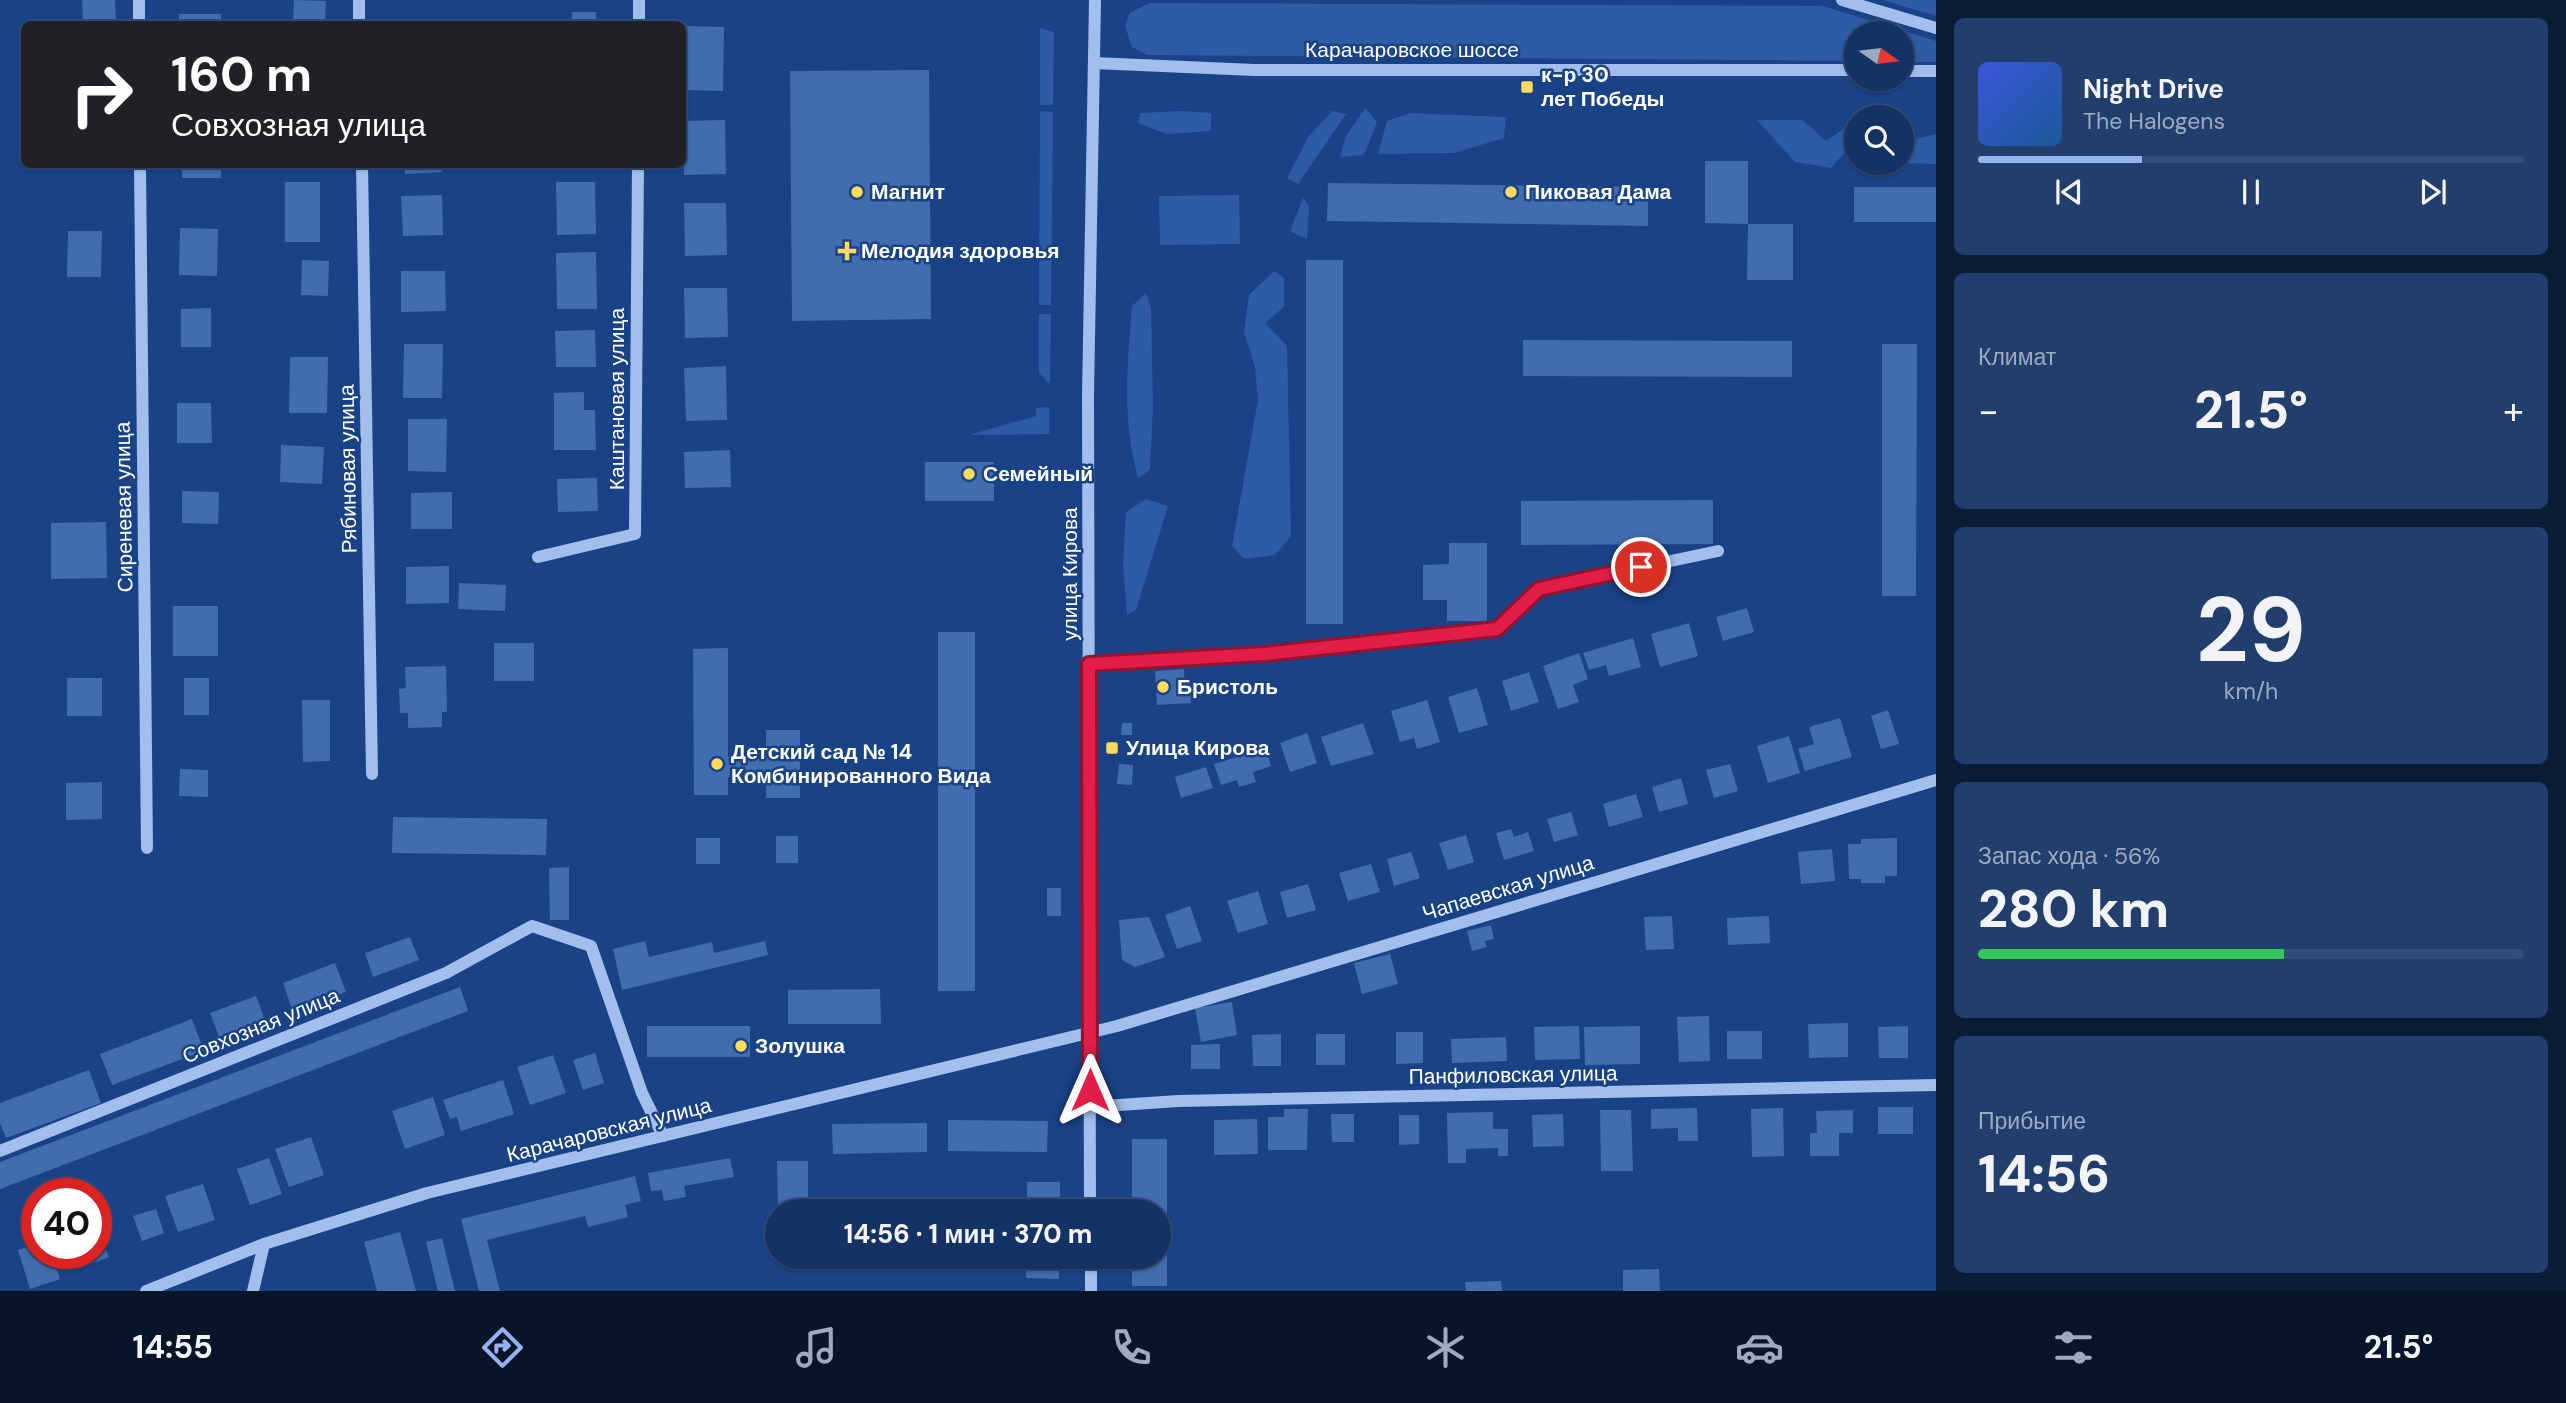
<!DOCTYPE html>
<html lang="ru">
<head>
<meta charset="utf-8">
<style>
	:root { --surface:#143264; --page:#213e6d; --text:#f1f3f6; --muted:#9daabf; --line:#334d78; --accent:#95b2f1 }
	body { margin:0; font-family:"DM Sans",sans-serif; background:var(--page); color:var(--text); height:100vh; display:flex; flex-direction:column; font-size:26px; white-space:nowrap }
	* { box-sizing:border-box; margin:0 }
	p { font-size:23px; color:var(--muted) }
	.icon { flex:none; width:38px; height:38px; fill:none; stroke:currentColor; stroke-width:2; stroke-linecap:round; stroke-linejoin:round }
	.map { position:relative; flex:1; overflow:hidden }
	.drawer { display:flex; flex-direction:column; gap:18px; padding:18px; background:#0b1c37; width:630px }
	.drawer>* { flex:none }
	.banner { position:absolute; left:21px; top:21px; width:665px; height:147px; border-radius:10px; box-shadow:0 2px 5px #0004,0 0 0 2px var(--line); background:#202124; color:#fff; overflow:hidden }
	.needle { width:46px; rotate:104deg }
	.controls { position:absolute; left:1844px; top:21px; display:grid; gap:14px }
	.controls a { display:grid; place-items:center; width:70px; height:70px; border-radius:50%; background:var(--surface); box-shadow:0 2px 5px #0004,0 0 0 2px var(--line); font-size:35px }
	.speed { position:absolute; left:21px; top:1178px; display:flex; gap:14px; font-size:35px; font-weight:700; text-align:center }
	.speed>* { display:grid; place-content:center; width:91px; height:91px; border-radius:50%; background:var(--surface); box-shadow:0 2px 5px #0004,0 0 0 2px var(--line); line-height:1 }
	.speed .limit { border:10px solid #d22; background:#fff; color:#111 }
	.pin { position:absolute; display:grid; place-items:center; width:60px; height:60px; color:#fff; margin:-30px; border:4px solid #fff; border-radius:50%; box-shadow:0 2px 7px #0007 }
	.me { position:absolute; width:77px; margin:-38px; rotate:0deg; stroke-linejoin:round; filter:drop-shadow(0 0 5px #0008) }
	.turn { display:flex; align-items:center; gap:24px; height:147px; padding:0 35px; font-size:32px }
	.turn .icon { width:91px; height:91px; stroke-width:2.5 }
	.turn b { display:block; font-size:49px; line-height:60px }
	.big { font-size:52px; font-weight:800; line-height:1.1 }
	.drawer .widget { flex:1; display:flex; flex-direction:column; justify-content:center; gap:10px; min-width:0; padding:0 24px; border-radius:10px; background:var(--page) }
	.drawer .dial { align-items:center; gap:0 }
	.dial b { font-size:91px; line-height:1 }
	.song { display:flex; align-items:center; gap:21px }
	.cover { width:84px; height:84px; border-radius:10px; background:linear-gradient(135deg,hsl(230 70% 55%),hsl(210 70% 35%)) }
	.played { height:7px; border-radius:4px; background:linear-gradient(90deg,var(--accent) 30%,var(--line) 30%) }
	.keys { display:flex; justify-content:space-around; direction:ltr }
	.heat { display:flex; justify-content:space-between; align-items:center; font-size:38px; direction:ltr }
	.charge { height:10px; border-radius:5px; background:linear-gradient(90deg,#34c759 56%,var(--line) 0) }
	.trip { position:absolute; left:765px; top:1199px; width:406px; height:70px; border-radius:35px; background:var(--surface); box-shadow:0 2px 5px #0004,0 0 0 2px var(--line); font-weight:800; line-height:70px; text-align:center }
	.menu { display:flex; height:112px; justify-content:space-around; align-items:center; background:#081428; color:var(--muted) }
	.menu .icon { width:49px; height:49px }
	.menu .active { color:var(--accent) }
	.menu b { font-size:32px; color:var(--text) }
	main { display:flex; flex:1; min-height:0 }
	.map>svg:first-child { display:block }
	.green { fill:#2d5ba4 }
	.building { fill:#426cb0 }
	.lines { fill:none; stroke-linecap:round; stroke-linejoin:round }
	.minor { stroke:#a1beec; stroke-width:12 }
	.route-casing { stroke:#92132f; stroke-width:18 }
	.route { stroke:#e11d48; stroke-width:12 }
	.poi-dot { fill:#ffda5c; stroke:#1a4286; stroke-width:2.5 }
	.labels { text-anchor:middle; stroke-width:5; stroke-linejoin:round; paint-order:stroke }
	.street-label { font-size:21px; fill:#fff; stroke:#1a4286 }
	.poi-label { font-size:21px; font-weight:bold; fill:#fff; stroke:#1a4286; text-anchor:start }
</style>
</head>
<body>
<main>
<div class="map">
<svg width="1936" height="1291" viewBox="0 0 1936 1291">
	<rect width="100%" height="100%" fill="#1a4286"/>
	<!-- green -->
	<g class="green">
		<polygon points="1883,0 1936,0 1936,16"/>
		<polygon points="1149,3 1823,6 1936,41 1936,62 1902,62 1902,33 1857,33 1857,61 1147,55 1132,47 1125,26 1130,13"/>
		<polygon points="1040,28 1054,32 1053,105 1040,105"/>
		<polygon points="1365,108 1377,122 1364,155 1340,157 1346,136"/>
		<polygon points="1040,111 1053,112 1051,305 1039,305"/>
		<polygon points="1181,111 1211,113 1211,131 1167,134 1138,123 1140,113"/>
		<polygon points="1332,111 1346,114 1298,184 1287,178 1309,136"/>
		<polygon points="1411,113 1506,117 1504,138 1454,153 1378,154 1387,121"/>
		<polygon points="1803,120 1826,141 1857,120 1857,139 1831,168 1795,162 1757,120"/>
		<polygon points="1936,134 1936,164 1899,163 1902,163 1902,142"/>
		<polygon points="1239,195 1240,244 1160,245 1159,196"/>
		<polygon points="1303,198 1309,206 1307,239 1290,231"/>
		<polygon points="1274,271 1284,278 1284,307 1265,323 1287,346 1291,536 1275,555 1244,559 1232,546 1258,400 1255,367 1244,332 1249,295"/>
		<path d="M1146 293 1151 308 1153 407 1150 470 1138 478C1122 418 1127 367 1132 306Z"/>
		<polygon points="1039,314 1051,314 1050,384 1039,373"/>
		<polygon points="1049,407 1049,434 969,435 1036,416 1036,408"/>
		<polygon points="1146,499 1168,506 1136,610 1127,615 1123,565 1126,512"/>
	</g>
	<!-- building -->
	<g class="building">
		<polygon points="82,0 115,0 116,24 83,24"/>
		<polygon points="294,0 326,1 325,24 293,24"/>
		<rect x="572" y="12" width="24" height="12"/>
		<rect x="179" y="14" width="42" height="10"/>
		<polygon points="684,26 724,27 723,91 683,90"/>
		<polygon points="929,70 931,319 792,321 790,71"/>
		<polygon points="725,120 726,174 684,175 683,121"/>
		<polygon points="1705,161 1748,161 1748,224 1705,223"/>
		<rect x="182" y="164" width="39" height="14"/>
		<polygon points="404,164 442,164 442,172 405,174"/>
		<rect x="285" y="182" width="35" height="60"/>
		<polygon points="556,182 595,182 596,234 557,235"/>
		<polygon points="1328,183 1648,187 1648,226 1327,221"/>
		<rect x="1854" y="187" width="82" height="35"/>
		<polygon points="442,195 443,235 403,236 401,196"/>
		<polygon points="684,203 726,203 727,255 685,256"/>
		<polygon points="1748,224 1793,224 1793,280 1747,280"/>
		<polygon points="180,228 218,229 217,276 179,275"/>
		<polygon points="68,231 102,231 101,277 67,277"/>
		<polygon points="596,252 597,309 557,309 556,253"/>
		<polygon points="302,260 329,261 328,296 301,295"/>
		<rect x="1306" y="260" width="37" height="364"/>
		<polygon points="401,271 445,271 446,311 401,312"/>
		<polygon points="684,288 727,288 728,337 685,338"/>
		<polygon points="211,308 211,347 181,347 181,309"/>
		<polygon points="595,330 596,367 556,367 555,331"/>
		<polygon points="1523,340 1792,341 1792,377 1523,376"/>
		<polygon points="404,344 443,344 442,398 403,398"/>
		<polygon points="1882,344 1917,344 1916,596 1882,596"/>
		<polygon points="290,357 328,357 327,413 289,413"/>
		<polygon points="726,366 727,420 686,421 684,368"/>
		<polygon points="584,392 584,410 595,410 596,450 554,450 554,393"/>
		<polygon points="177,403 211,403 212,443 177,443"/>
		<polygon points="408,419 447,419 446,472 408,471"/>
		<polygon points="281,445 324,447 322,484 280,482"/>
		<polygon points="730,450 731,487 685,488 684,452"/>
		<rect x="925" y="462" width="69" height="39"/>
		<polygon points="597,478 598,511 558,512 557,479"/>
		<polygon points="182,491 219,492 218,524 182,523"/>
		<polygon points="452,492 452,529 411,529 411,493"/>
		<polygon points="1713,500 1713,544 1521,545 1521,501"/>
		<polygon points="106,522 107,578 51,579 51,523"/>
		<polygon points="1449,543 1487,543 1487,621 1447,621 1447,600 1423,600 1423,565 1449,564"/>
		<polygon points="449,566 449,603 406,604 406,567"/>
		<polygon points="459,583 506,585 505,611 458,609"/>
		<rect x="173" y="606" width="45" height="50"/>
		<polygon points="1747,608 1754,632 1723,641 1716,617"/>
		<polygon points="1689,623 1698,656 1660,667 1651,634"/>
		<rect x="938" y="632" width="37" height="359"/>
		<polygon points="1633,638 1641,667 1609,676 1606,665 1589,670 1583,653"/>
		<rect x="494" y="643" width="40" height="38"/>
		<polygon points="728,648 728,756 766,756 766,730 800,730 800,798 766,798 766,777 728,777 728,795 694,795 693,649"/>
		<polygon points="1579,653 1588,679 1573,685 1579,702 1558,709 1543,666"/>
		<polygon points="446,666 447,712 442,712 442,727 408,728 408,713 400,713 399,689 406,688 405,667"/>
		<polygon points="1184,669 1185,689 1190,689 1191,703 1157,705 1155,671"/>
		<polygon points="1529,672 1539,702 1511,711 1502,681"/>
		<rect x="67" y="678" width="35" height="38"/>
		<rect x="184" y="678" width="25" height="37"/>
		<polygon points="1477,688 1488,725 1459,733 1448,697"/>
		<polygon points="302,700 330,700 330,761 303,762"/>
		<polygon points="1427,700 1440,742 1417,749 1414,738 1400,742 1391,711"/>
		<polygon points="1888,710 1899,744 1881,749 1871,716"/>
		<polygon points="1840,718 1852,757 1805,771 1798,749 1814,744 1809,727"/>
		<polygon points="1122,723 1132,723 1132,735 1121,735"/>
		<polygon points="1363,723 1374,754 1331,766 1321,737"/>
		<polygon points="1307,733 1317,763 1290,772 1280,743"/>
		<polygon points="1789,736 1800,773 1768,783 1757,746"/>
		<polygon points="1266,748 1271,766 1253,772 1256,782 1239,787 1237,780 1221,785 1214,764"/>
		<polygon points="1119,764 1133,765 1132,785 1117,784"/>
		<polygon points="1730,764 1738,791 1714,798 1706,770"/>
		<polygon points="1206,767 1213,788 1181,798 1175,777"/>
		<polygon points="180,769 208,770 208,797 179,796"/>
		<polygon points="1681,778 1688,804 1659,812 1652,787"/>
		<polygon points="102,782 102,819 66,820 66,783"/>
		<polygon points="1636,794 1643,817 1609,827 1603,804"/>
		<polygon points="1571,812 1578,835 1554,842 1547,819"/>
		<polygon points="393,817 547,819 546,855 392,853"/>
		<polygon points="1511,829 1514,837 1528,832 1534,851 1504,860 1496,833"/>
		<polygon points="1466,835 1474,862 1448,870 1439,843"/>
		<rect x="776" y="836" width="22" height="27"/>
		<rect x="696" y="838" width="24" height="26"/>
		<polygon points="1897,838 1897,876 1885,876 1885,883 1861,883 1861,879 1849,879 1848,844 1861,844 1861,839"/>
		<polygon points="1832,849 1835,881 1801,884 1798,852"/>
		<polygon points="1411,852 1420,878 1394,886 1387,859"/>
		<polygon points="1371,864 1380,892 1348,901 1339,873"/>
		<polygon points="569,867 569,920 550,920 549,868"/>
		<polygon points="1308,884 1316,910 1287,918 1280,892"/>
		<rect x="1047" y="888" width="14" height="28"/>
		<polygon points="1258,891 1268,924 1238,933 1227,901"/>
		<polygon points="1190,906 1202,941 1177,949 1165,915"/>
		<polygon points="1672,916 1674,949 1646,950 1644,917"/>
		<polygon points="1769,916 1770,943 1728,945 1727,918"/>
		<polygon points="1149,917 1165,957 1135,967 1122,960 1119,920"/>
		<polygon points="1491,925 1494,939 1485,941 1487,947 1472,951 1467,931"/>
		<polygon points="410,937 419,960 373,977 365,953"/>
		<polygon points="645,941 649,957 712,942 714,953 765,941 768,955 622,990 613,949"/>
		<polygon points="1390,954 1398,984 1362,994 1354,963"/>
		<polygon points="335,963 346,992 293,1012 283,983"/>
		<polygon points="460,987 468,1011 0,1189 0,1162"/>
		<polygon points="880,989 881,1024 788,1024 788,990"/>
		<polygon points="256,996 265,1020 219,1037 210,1013"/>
		<polygon points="1232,1002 1237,1035 1201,1042 1195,1008"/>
		<polygon points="1709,1016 1710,1061 1679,1062 1677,1017"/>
		<polygon points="192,1019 204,1051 112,1085 100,1054"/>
		<polygon points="1848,1023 1848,1057 1809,1058 1808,1024"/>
		<rect x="647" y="1026" width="103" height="31"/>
		<polygon points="1579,1026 1580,1059 1535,1060 1534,1027"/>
		<polygon points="1640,1026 1640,1064 1585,1065 1584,1027"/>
		<polygon points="1908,1026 1908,1058 1879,1058 1878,1027"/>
		<rect x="1727" y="1031" width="35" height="28"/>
		<polygon points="1396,1032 1423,1032 1423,1063 1396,1064"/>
		<polygon points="1281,1034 1281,1066 1253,1066 1252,1035"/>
		<rect x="1316" y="1034" width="29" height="31"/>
		<polygon points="1506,1037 1507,1061 1452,1063 1451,1039"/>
		<polygon points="1220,1044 1220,1069 1191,1069 1191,1045"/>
		<polygon points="595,1053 604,1083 583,1090 573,1060"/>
		<polygon points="553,1055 566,1093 530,1105 517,1067"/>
		<polygon points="89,1070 101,1103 6,1138 0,1123 0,1103"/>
		<polygon points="503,1080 514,1114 461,1131 457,1117 450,1119 443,1100"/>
		<polygon points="433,1097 445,1135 405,1149 392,1111"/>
		<rect x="1878" y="1107" width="35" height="27"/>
		<polygon points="1697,1108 1698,1141 1678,1141 1678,1128 1651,1129 1651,1109"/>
		<polygon points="1783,1108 1784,1156 1752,1157 1751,1109"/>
		<polygon points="1284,1109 1308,1109 1307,1150 1268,1150 1268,1117 1284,1117"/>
		<polygon points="1600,1110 1631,1110 1633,1171 1601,1171"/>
		<polygon points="1853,1110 1853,1133 1839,1133 1839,1156 1810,1156 1810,1133 1817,1133 1816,1111"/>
		<polygon points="1493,1112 1493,1129 1508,1129 1508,1156 1498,1156 1498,1148 1466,1149 1466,1163 1448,1163 1447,1113"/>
		<polygon points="1331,1114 1354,1114 1354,1142 1332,1142"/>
		<polygon points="1563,1114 1564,1146 1533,1147 1532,1115"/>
		<polygon points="1399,1115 1419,1115 1419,1144 1399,1145"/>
		<polygon points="1257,1119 1258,1154 1214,1155 1214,1120"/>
		<polygon points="948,1120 1048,1121 1047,1152 948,1151"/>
		<polygon points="927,1123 927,1152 833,1154 832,1124"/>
		<polygon points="311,1137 324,1175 289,1187 275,1149"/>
		<polygon points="1132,1139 1167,1139 1167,1286 1132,1286 1132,1256 1158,1256 1158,1211 1132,1211"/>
		<polygon points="269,1158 282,1194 250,1205 237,1169"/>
		<polygon points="730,1158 734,1177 684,1186 686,1197 664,1201 662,1190 651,1191 648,1173"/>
		<polygon points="777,1161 808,1161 808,1211 778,1211"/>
		<polygon points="635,1176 641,1201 625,1205 628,1217 588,1227 585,1216 487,1240 500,1291 479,1291 461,1219"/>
		<rect x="1027" y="1182" width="33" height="29"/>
		<polygon points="203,1184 215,1220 178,1232 165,1196"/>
		<polygon points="156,1209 164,1233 142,1241 133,1216"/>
		<polygon points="98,1229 109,1257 83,1267 78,1253 96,1253"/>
		<polygon points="400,1232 416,1291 377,1291 364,1242"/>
		<polygon points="442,1238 455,1291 438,1291 426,1242"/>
		<polygon points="37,1244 37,1253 52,1253 60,1279 30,1289 18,1250"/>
		<polygon points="1026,1256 1059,1256 1059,1279 1026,1278"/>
		<polygon points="1659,1269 1660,1291 1623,1291 1623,1270"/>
		<polygon points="1501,1281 1502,1291 1466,1291 1465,1282"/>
	</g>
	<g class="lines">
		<!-- minor -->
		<g class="minor">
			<polyline points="139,0 139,24"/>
			<polyline points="359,0 359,24"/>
			<polyline points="1842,0 1936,28"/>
			<polyline points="639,24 639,0"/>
			<polyline points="1094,63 1254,70 1857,70"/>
			<polyline points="1902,71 1936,71"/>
			<polyline points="140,164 147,848"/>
			<polyline points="362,164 372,774"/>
			<polyline points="538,557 635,534 638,164"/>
			<polyline points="1089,664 1264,654 1361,641 1497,629 1539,589 1718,551"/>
			<polyline points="1090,1107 1178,1101 1936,1085"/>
			<polyline points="0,1151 446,973 532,926 591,946 642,1093 663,1136"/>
			<polyline points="1090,1211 1088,396 1095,0"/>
			<polyline points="1091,1256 1091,1291"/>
			<polyline points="146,1291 264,1244 427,1193 1117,1026 1936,780"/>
			<polyline points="253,1291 264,1244"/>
		</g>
	</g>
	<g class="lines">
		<defs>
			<polyline id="route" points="1090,1090 1089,664 1264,654 1497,629 1539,589 1641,567"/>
		</defs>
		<!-- route casing -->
		<use href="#route" class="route-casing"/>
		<!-- route -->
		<use href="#route" class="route"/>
	</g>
	<!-- markers -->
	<g class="poi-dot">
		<rect x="1520" y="80" width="14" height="14" rx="3.5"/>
		<circle cx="857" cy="192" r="7"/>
		<circle cx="1511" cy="192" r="7"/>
		<path d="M843.5 240.5h7v7h7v7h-7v7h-7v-7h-7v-7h7z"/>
		<circle cx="969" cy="474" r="7"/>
		<circle cx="1163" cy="687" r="7"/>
		<rect x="1105" y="741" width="14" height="14" rx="3.5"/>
		<circle cx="717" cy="764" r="7"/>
		<circle cx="741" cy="1046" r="7"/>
	</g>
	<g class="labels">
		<!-- street labels -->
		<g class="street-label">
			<text x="1412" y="57">Карачаровское шоссе</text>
			<text transform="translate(617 399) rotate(-90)" y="7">Каштановая улица</text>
			<text transform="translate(348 469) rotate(-91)" y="7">Рябиновая улица</text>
			<text transform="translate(124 507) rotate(-91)" y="7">Сиреневая улица</text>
			<text transform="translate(1070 574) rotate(-90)" y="7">улица Кирова</text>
			<text transform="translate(1508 888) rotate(-17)" y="7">Чапаевская улица</text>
			<text transform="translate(261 1026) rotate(-22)" y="7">Совхозная улица</text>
			<text transform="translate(1513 1075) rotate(-1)" y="7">Панфиловская улица</text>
			<text transform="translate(609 1130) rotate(-14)" y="7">Карачаровская улица</text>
		</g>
		<!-- poi labels -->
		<g class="poi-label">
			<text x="1541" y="82">к-р 30<tspan x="1541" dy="24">лет Победы</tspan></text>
			<text x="871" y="199">Магнит</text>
			<text x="1525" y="199">Пиковая Дама</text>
			<text x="861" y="258">Мелодия здоровья</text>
			<text x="983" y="481">Семейный</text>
			<text x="1177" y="694">Бристоль</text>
			<text x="1126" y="755">Улица Кирова</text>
			<text x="731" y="759">Детский сад № 14<tspan x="731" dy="24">Комбинированного Вида</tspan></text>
			<text x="755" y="1053">Золушка</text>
		</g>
	</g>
</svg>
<div class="controls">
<a><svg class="needle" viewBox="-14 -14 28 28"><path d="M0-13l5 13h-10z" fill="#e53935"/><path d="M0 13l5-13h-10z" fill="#9daabf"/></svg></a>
<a><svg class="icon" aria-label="search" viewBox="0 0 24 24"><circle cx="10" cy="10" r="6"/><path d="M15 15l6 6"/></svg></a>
</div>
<div class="speed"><div class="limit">40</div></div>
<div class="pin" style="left:1641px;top:567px;background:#d93025"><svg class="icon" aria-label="arrive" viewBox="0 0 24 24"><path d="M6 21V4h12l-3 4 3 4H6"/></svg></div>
<svg class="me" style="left:1090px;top:1090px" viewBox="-20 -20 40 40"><path d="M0-17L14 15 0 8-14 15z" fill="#e11d48" stroke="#fff" stroke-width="4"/></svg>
<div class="trip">14:56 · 1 мин · 370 m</div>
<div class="banner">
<div class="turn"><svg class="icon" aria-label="right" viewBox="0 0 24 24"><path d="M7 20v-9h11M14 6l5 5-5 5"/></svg><div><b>160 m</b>Совхозная улица</div></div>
</div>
</div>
<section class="drawer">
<div class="widget">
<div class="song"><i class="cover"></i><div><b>Night Drive</b><p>The Halogens</p></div></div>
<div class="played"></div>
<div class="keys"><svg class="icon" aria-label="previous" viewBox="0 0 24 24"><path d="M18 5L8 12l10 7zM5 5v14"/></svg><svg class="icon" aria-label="pause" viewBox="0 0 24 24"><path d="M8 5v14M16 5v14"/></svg><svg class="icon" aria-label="next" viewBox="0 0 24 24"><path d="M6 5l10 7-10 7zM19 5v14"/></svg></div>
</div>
<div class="widget"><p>Климат</p>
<div class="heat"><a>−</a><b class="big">21.5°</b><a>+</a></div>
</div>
<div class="widget dial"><b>29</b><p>km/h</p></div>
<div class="widget"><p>Запас хода · 56%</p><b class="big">280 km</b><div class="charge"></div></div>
<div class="widget"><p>Прибытие</p><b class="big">14:56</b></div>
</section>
</main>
<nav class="menu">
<b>14:55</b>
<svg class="icon active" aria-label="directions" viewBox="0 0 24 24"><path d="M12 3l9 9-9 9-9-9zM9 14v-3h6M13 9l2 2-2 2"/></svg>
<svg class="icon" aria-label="music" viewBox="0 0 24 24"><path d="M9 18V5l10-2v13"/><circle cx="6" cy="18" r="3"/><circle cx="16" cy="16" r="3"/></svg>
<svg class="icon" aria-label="phone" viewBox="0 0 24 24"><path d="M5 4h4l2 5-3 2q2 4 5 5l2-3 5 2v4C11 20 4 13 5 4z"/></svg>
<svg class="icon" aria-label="climate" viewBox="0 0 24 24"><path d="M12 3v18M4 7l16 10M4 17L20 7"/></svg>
<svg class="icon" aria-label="car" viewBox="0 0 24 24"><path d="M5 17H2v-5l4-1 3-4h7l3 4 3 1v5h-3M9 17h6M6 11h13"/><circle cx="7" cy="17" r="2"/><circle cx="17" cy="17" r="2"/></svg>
<svg class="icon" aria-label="filters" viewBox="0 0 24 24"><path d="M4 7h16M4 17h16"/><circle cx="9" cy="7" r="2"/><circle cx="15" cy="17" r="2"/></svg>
<b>21.5°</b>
</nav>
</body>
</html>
